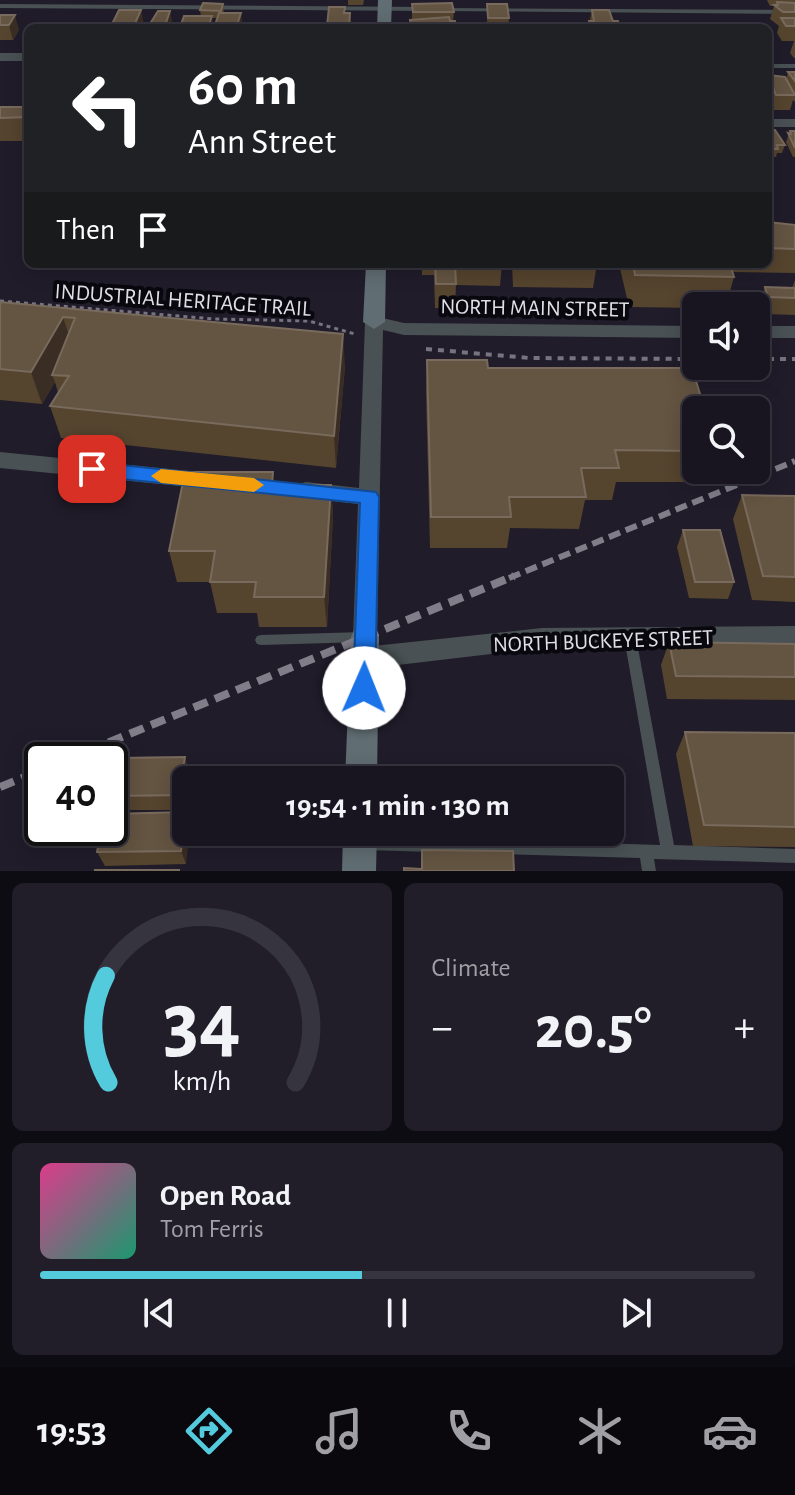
<!DOCTYPE html>
<html lang="en">
<head>
<meta charset="utf-8">
<style>
	:root { --surface:#181520; --page:#211e29; --text:#f1f3f6; --muted:#9f9fa5; --line:#36343e; --accent:#54cadd }
	body { margin:0; font-family:"Alegreya Sans",sans-serif; background:var(--page); color:var(--text); height:100vh; display:flex; flex-direction:column; font-size:30px; white-space:nowrap }
	* { box-sizing:border-box; margin:0 }
	p { font-size:26px; color:var(--muted) }
	.icon { flex:none; width:44px; height:44px; fill:none; stroke:currentColor; stroke-width:2; stroke-linecap:round; stroke-linejoin:round }
	.map { position:relative; height:871px; overflow:hidden }
	.sheet { display:flex; flex-direction:column; gap:12px; padding:12px; background:#0d0c12; flex:1 }
	.sheet>* { flex:none }
	.guide { position:absolute; left:24px; top:24px; width:748px; height:244px; border-radius:12px; box-shadow:0 4px 20px #0003,0 0 0 2px var(--line); background:#202124; color:#fff; overflow:hidden }
	.tools { position:absolute; left:682px; top:292px; display:grid; gap:16px }
	.tools a { display:grid; place-items:center; width:88px; height:88px; border-radius:12px; background:var(--surface); box-shadow:0 4px 20px #0003,0 0 0 2px var(--line); font-size:40px }
	.speed { position:absolute; left:24px; top:742px; display:flex; gap:16px; font-size:40px; font-weight:700; text-align:center }
	.speed>* { display:grid; place-content:center; width:104px; height:104px; border-radius:50%; background:var(--surface); box-shadow:0 4px 20px #0003,0 0 0 2px var(--line); line-height:1 }
	.speed .limit { border:4px solid #111; border-radius:12px; background:#fff; color:#111 }
	.pin { position:absolute; display:grid; place-items:center; width:68px; height:68px; color:#fff; margin:-34px; border-radius:16px; box-shadow:0 4px 12px #0006 }
	.me { position:absolute; width:88px; margin:-44px; rotate:1deg; stroke-linejoin:round; filter:drop-shadow(0 0 6px #0008) }
	.turn { display:flex; align-items:center; gap:28px; height:168px; padding:0 32px; font-size:36px }
	.turn .icon { width:104px; height:104px; stroke-width:2.5 }
	.turn b { display:block; font-size:56px; line-height:68px }
	.then { display:flex; align-items:center; height:76px; padding:0 32px; background:#0003; gap:16px; font-size:30px }
	.big { font-size:60px; font-weight:700; line-height:1.1 }
	.sheet .tile { flex:1; display:flex; flex-direction:column; justify-content:center; gap:12px; min-width:0; padding:0 28px; border-radius:12px; background:var(--page) }
	.sheet .dial { align-items:center; gap:0 }
	.dial svg { height:208px; overflow:visible; fill:none; stroke:var(--line); stroke-width:7; stroke-linecap:round; text-anchor:middle }
	.dial text { fill:var(--text); stroke:none }
	.song { display:flex; align-items:center; gap:24px }
	.cover { width:96px; height:96px; border-radius:12px; background:linear-gradient(135deg,hsl(330 70% 55%),hsl(160 70% 35%)) }
	.played { height:8px; border-radius:4px; background:linear-gradient(90deg,var(--accent) 45%,var(--line) 45%) }
	.keys { display:flex; justify-content:space-around; direction:ltr }
	.heat { display:flex; justify-content:space-between; align-items:center; font-size:44px; direction:ltr }
	.sheet .tiles { flex:1; display:grid; gap:12px; grid-template-columns:1fr 1fr }
	.tile:last-child { grid-column:span 2 }
	.trip { position:absolute; left:172px; top:766px; width:452px; height:80px; border-radius:12px; background:var(--surface); box-shadow:0 4px 20px #0003,0 0 0 2px var(--line); font-weight:700; line-height:80px; text-align:center }
	.tab-bar { display:flex; height:128px; justify-content:space-around; align-items:center; background:#0a080d; color:var(--muted) }
	.tab-bar .icon { width:56px; height:56px }
	.tab-bar .on { color:var(--accent) }
	.tab-bar b { font-size:36px; color:var(--text) }
	.map>svg:first-child { display:block }
	.lines { fill:none; stroke-linecap:round; stroke-linejoin:round }
	.path-far1 { stroke:#777480; stroke-width:3; stroke-dasharray:4 4; stroke-linecap:butt }
	.path { stroke:#777480; stroke-width:4; stroke-dasharray:6 6; stroke-linecap:butt }
	.lane { fill:#495154; fill-rule:evenodd }
	.street { fill:#495154; fill-rule:evenodd }
	.secondary { fill:#606d72; fill-rule:evenodd }
	.rail-far1 { stroke:#817e8a; stroke-width:6; stroke-dasharray:12 6; stroke-linecap:butt }
	.rail { stroke:#817e8a; stroke-width:8; stroke-dasharray:15 8; stroke-linecap:butt }
	.wall { fill:#55442e }
	.shaded-wall { fill:#3a2d24 }
	.building { fill:#645442; stroke:#786a5c; stroke-width:2 }
	.route { fill:#1a73e8; stroke:#114b97; stroke-width:2 }
	.slow { fill:#f59e0b }
	.labels { text-anchor:middle; stroke-width:8; stroke-linejoin:round; paint-order:stroke }
	.street-label { font-size:22px; fill:#e0dee7; stroke:#09080e }
</style>
</head>
<body>
<div class="map">
<svg width="795" height="871" viewBox="0 0 795 871">
	<rect width="100%" height="100%" fill="#201c2a"/>
	<g class="lines">
		<!-- path-far1 -->
		<polyline class="path-far1" points="0,301 214,319 309,321 355,334"/>
		<!-- path -->
		<g class="path">
			<polyline points="426,349 529,358 696,359"/>
			<polyline points="756,359 795,359"/>
		</g>
		<!-- lane -->
		<g class="lane">
			<polygon points="0,4 426,7 429,9 426,11 0,8"/>
			<polygon points="440,8 795,10 795,14 442,11 439,9"/>
			<rect x="768" y="64" width="27" height="4"/>
			<polygon points="363,632 367,633 369,637 367,641 363,642 261,645 257,644 255,640 257,636 261,635"/>
			<polygon points="630,632 634,633 636,637 674,845 795,849 795,863 654,859 656,871 642,871 640,858 365,850 360,848 358,843 360,838 365,836 660,845 624,637 626,633"/>
		</g>
		<!-- street -->
		<g class="street">
			<rect x="0" y="53" width="28" height="8"/>
			<rect x="768" y="119" width="27" height="8"/>
			<polygon points="374,316 404,323 696,326 696,338 404,335 383,330 377,637 373,644 365,647 357,644 353,637 358,504 306,498 299,496 295,490 299,484 306,482 359,488 365,322"/>
			<rect x="756" y="326" width="39" height="12"/>
			<polygon points="0,452 210,473 217,475 220,481 217,487 210,489 0,468"/>
			<polygon points="795,626 795,646 542,648 364,669 355,665 352,658 355,651 364,647 542,628"/>
		</g>
		<!-- secondary -->
		<g class="secondary">
			<polygon points="378,0 392,0 391,28 377,28"/>
			<polygon points="366,264 386,264 385,322 374,329 363,322"/>
			<polygon points="365,625 375,628 379,637 377,780 345,780 351,637 355,628"/>
			<polygon points="343,832 377,832 376,871 342,871"/>
		</g>
		<!-- rail-far1 -->
		<polyline class="rail-far1" points="509,578 795,461"/>
		<!-- rail -->
		<g class="rail">
			<polyline points="66,760 514,576"/>
			<polyline points="0,787 42,770"/>
		</g>
	</g>
	<!-- wall -->
	<g class="wall">
		<polygon points="305,0 364,0 363,5 348,5 348,0"/>
		<polygon points="767,0 795,0 795,58 794,58 790,53 794,41 782,41 777,33 779,26 770,19 774,6 770,6"/>
		<polygon points="223,4 224,13 241,13 242,28 214,28 217,18 212,18 213,28 180,28 180,27 201,16 200,10"/>
		<polygon points="412,4 454,12 453,21 455,21 456,28 410,28 410,20 412,19"/>
		<polygon points="487,4 509,18 508,28 487,28"/>
		<polygon points="329,7 345,13 350,13 351,28 327,28"/>
		<polygon points="592,10 613,21 620,28 588,28"/>
		<polygon points="0,15 19,30 13,40 0,40"/>
		<polygon points="788,72 795,72 795,102 793,100 790,110 772,110 768,104 768,75 786,79"/>
		<rect x="0" y="107" width="28" height="34"/>
		<polygon points="768,130 785,145 782,153 777,153 776,157 768,157"/>
		<polygon points="790,131 795,131 795,157 793,157 786,142"/>
		<polygon points="768,222 795,225 795,273 733,272 734,277 726,306 696,306 696,308 629,307 619,264 768,264"/>
		<polygon points="422,264 502,264 500,286 456,285 455,309 435,308 434,275 422,275"/>
		<polygon points="512,264 597,264 593,288 513,287"/>
		<polygon points="795,280 795,315 763,314 759,304 765,287 792,288"/>
		<polygon points="0,302 345,366 336,468 61,438 50,406 58,393 55,382 42,404 0,400"/>
		<polygon points="427,360 488,368 696,410 696,470 710,470 706,482 616,482 612,500 585,500 579,529 510,528 507,548 430,548 426,392"/>
		<polygon points="275,485 331,485 333,516 327,627 259,627 257,613 217,613 210,582 177,582 169,551"/>
		<polygon points="742,495 795,496 795,602 752,600 733,519"/>
		<polygon points="683,530 734,582 728,599 689,598 677,547"/>
		<polygon points="669,642 795,644 795,700 667,699 661,665"/>
		<polygon points="685,732 795,733 795,847 693,846 676,754"/>
		<polygon points="190,772 189,774 191,774 193,780 186,780 186,810 118,810 111,796"/>
		<polygon points="186,812 186,864 105,866 97,852"/>
		<polygon points="214,832 296,832 295,843 218,844"/>
	</g>
	<!-- shaded-wall -->
	<g class="shaded-wall">
		<polygon points="141,10 144,24 142,28 133,28"/>
		<polygon points="170,11 173,26 172,28 167,28 166,23"/>
		<polygon points="241,13 242,28 236,28"/>
		<polygon points="15,15 19,30 13,40 9,25"/>
		<polygon points="212,16 213,28 208,28 208,27"/>
		<polygon points="63,317 73,348 52,375 55,382 42,404 31,372"/>
		<polygon points="343,334 345,366 336,468 334,436"/>
		<polygon points="331,485 333,516 327,627 324,597"/>
		<polygon points="185,757 190,772 188,780 182,774"/>
		<polygon points="186,814 186,832 190,832 186,864 181,851"/>
	</g>
	<!-- building -->
	<g class="building">
		<polygon points="777,2 795,3 795,12 783,12 774,5 778,5"/>
		<polygon points="203,3 223,4 221,11 200,10"/>
		<polygon points="452,3 454,12 413,12 412,4"/>
		<polygon points="487,4 507,4 509,18 488,18"/>
		<polygon points="329,7 345,7 344,13 350,13 349,26 327,26"/>
		<polygon points="119,10 141,10 133,28 110,28"/>
		<polygon points="592,10 609,10 613,21 618,21 620,28 591,28 589,21 594,21"/>
		<polygon points="158,11 170,11 166,23 169,23 171,26 170,28 152,28 152,27 148,27"/>
		<polygon points="219,13 241,13 236,28 214,28"/>
		<polygon points="0,15 15,15 9,25 0,25"/>
		<polygon points="184,16 212,16 208,27 180,27"/>
		<polygon points="449,17 450,21 455,21 456,27 411,28 410,20"/>
		<polygon points="781,18 795,18 795,26 786,26"/>
		<polygon points="44,24 65,24 63,28 41,28"/>
		<polygon points="788,72 795,72 795,81"/>
		<polygon points="768,75 785,77 795,95 776,95 773,88 768,87"/>
		<polygon points="0,107 28,107 28,117 0,118"/>
		<polygon points="768,130 775,130 785,145 777,145 778,149 768,149"/>
		<polygon points="790,131 795,131 795,148 788,133 791,134"/>
		<polygon points="768,222 795,225 795,249 768,248"/>
		<polygon points="435,264 455,264 456,284 436,284"/>
		<polygon points="633,264 730,264 734,277 635,275"/>
		<polygon points="765,287 795,288 795,298 768,297"/>
		<polygon points="0,302 343,334 334,436 50,406 69,376 52,375 75,318 63,317 31,372 0,369"/>
		<polygon points="427,360 487,360 488,368 692,368 705,410 696,410 696,451 615,450 619,468 581,468 586,497 509,497 511,517 431,517"/>
		<polygon points="185,472 273,472 272,485 331,485 324,597 254,597 256,582 210,582 215,551 169,551"/>
		<polygon points="742,495 795,496 795,577 763,576"/>
		<polygon points="683,530 720,530 734,582 695,582"/>
		<polygon points="669,642 795,644 795,677 676,676"/>
		<polygon points="685,732 795,733 795,827 704,825"/>
		<polygon points="185,757 182,774 191,774 191,780 186,780 186,795 111,796 118,758"/>
		<polygon points="296,777 296,780 220,780 220,778"/>
		<polygon points="186,812 181,851 97,852 102,828 110,828 110,814"/>
		<polygon points="422,850 513,851 514,871 404,871 404,868 422,869"/>
		<polygon points="95,870 180,870 95,871"/>
	</g>
	<!-- route -->
	<polygon class="route" points="92,462 376,492 379,497 375,688 372,695 364,698 356,695 353,688 360,503 92,476 83,469"/>
	<!-- slow -->
	<polygon class="slow" points="161,469 254,478 264,485 254,492 161,483 151,476"/>
	<g class="labels">
		<!-- street labels -->
		<g class="street-label">
			<text transform="translate(183 299) rotate(4)" y="8">INDUSTRIAL HERITAGE TRAIL</text>
			<text transform="translate(535 307) rotate(1)" y="8">NORTH MAIN STREET</text>
			<text transform="translate(603 640) rotate(-2)" y="8">NORTH BUCKEYE STREET</text>
		</g>
	</g>
</svg>
<div class="tools">
<a><svg class="icon" aria-label="sound" viewBox="0 0 24 24"><path d="M4 9h4l5-4v14l-5-4H4zM17 9q2 3 0 6"/></svg></a>
<a><svg class="icon" aria-label="search" viewBox="0 0 24 24"><circle cx="10" cy="10" r="6"/><path d="M15 15l6 6"/></svg></a>
</div>
<div class="speed"><div class="limit">40</div></div>
<div class="pin" style="left:92px;top:469px;background:#d93025"><svg class="icon" aria-label="arrive" viewBox="0 0 24 24"><path d="M6 21V4h12l-3 4 3 4H6"/></svg></div>
<svg class="me" style="left:364px;top:688px" viewBox="-20 -20 40 40"><circle r="19" fill="#fff"/><path d="M0-13L10 11 0 6-10 11z" fill="#1a73e8"/></svg>
<div class="trip">19:54 · 1 min · 130 m</div>
<div class="guide">
<div class="turn"><svg class="icon" aria-label="left" viewBox="0 0 24 24"><path d="M17 20v-9H6M10 6l-5 5 5 5"/></svg><div><b>60 m</b>Ann Street</div></div>
<div class="then">Then<svg class="icon" aria-label="arrive" viewBox="0 0 24 24"><path d="M6 21V4h12l-3 4 3 4H6"/></svg></div>
</div>
</div>
<section class="sheet">
<div class="tiles">
<div class="tile dial"><svg viewBox="0 0 100 80">
<path d="M14 69A42 42 0 1 1 86 69"/>
<path d="M14 69A42 42 0 0 1 13 28" stroke="#54cadd"/>
<text x="50" y="56" font-size="32" font-weight="700">34</text>
<text x="50" y="72" font-size="11">km/h</text>
</svg></div>
<div class="tile"><p>Climate</p>
<div class="heat"><a>−</a><b class="big">20.5°</b><a>+</a></div>
</div>
<div class="tile">
<div class="song"><i class="cover"></i><div><b>Open Road</b><p>Tom Ferris</p></div></div>
<div class="played"></div>
<div class="keys"><svg class="icon" aria-label="previous" viewBox="0 0 24 24"><path d="M18 5L8 12l10 7zM5 5v14"/></svg><svg class="icon" aria-label="pause" viewBox="0 0 24 24"><path d="M8 5v14M16 5v14"/></svg><svg class="icon" aria-label="next" viewBox="0 0 24 24"><path d="M6 5l10 7-10 7zM19 5v14"/></svg></div>
</div>
</div>
</section>
<nav class="tab-bar">
<b>19:53</b>
<svg class="icon on" aria-label="directions" viewBox="0 0 24 24"><path d="M12 3l9 9-9 9-9-9zM9 14v-3h6M13 9l2 2-2 2"/></svg>
<svg class="icon" aria-label="music" viewBox="0 0 24 24"><path d="M9 18V5l10-2v13"/><circle cx="6" cy="18" r="3"/><circle cx="16" cy="16" r="3"/></svg>
<svg class="icon" aria-label="phone" viewBox="0 0 24 24"><path d="M5 4h4l2 5-3 2q2 4 5 5l2-3 5 2v4C11 20 4 13 5 4z"/></svg>
<svg class="icon" aria-label="climate" viewBox="0 0 24 24"><path d="M12 3v18M4 7l16 10M4 17L20 7"/></svg>
<svg class="icon" aria-label="car" viewBox="0 0 24 24"><path d="M5 17H2v-5l4-1 3-4h7l3 4 3 1v5h-3M9 17h6M6 11h13"/><circle cx="7" cy="17" r="2"/><circle cx="17" cy="17" r="2"/></svg>
</nav>
</body>
</html>
